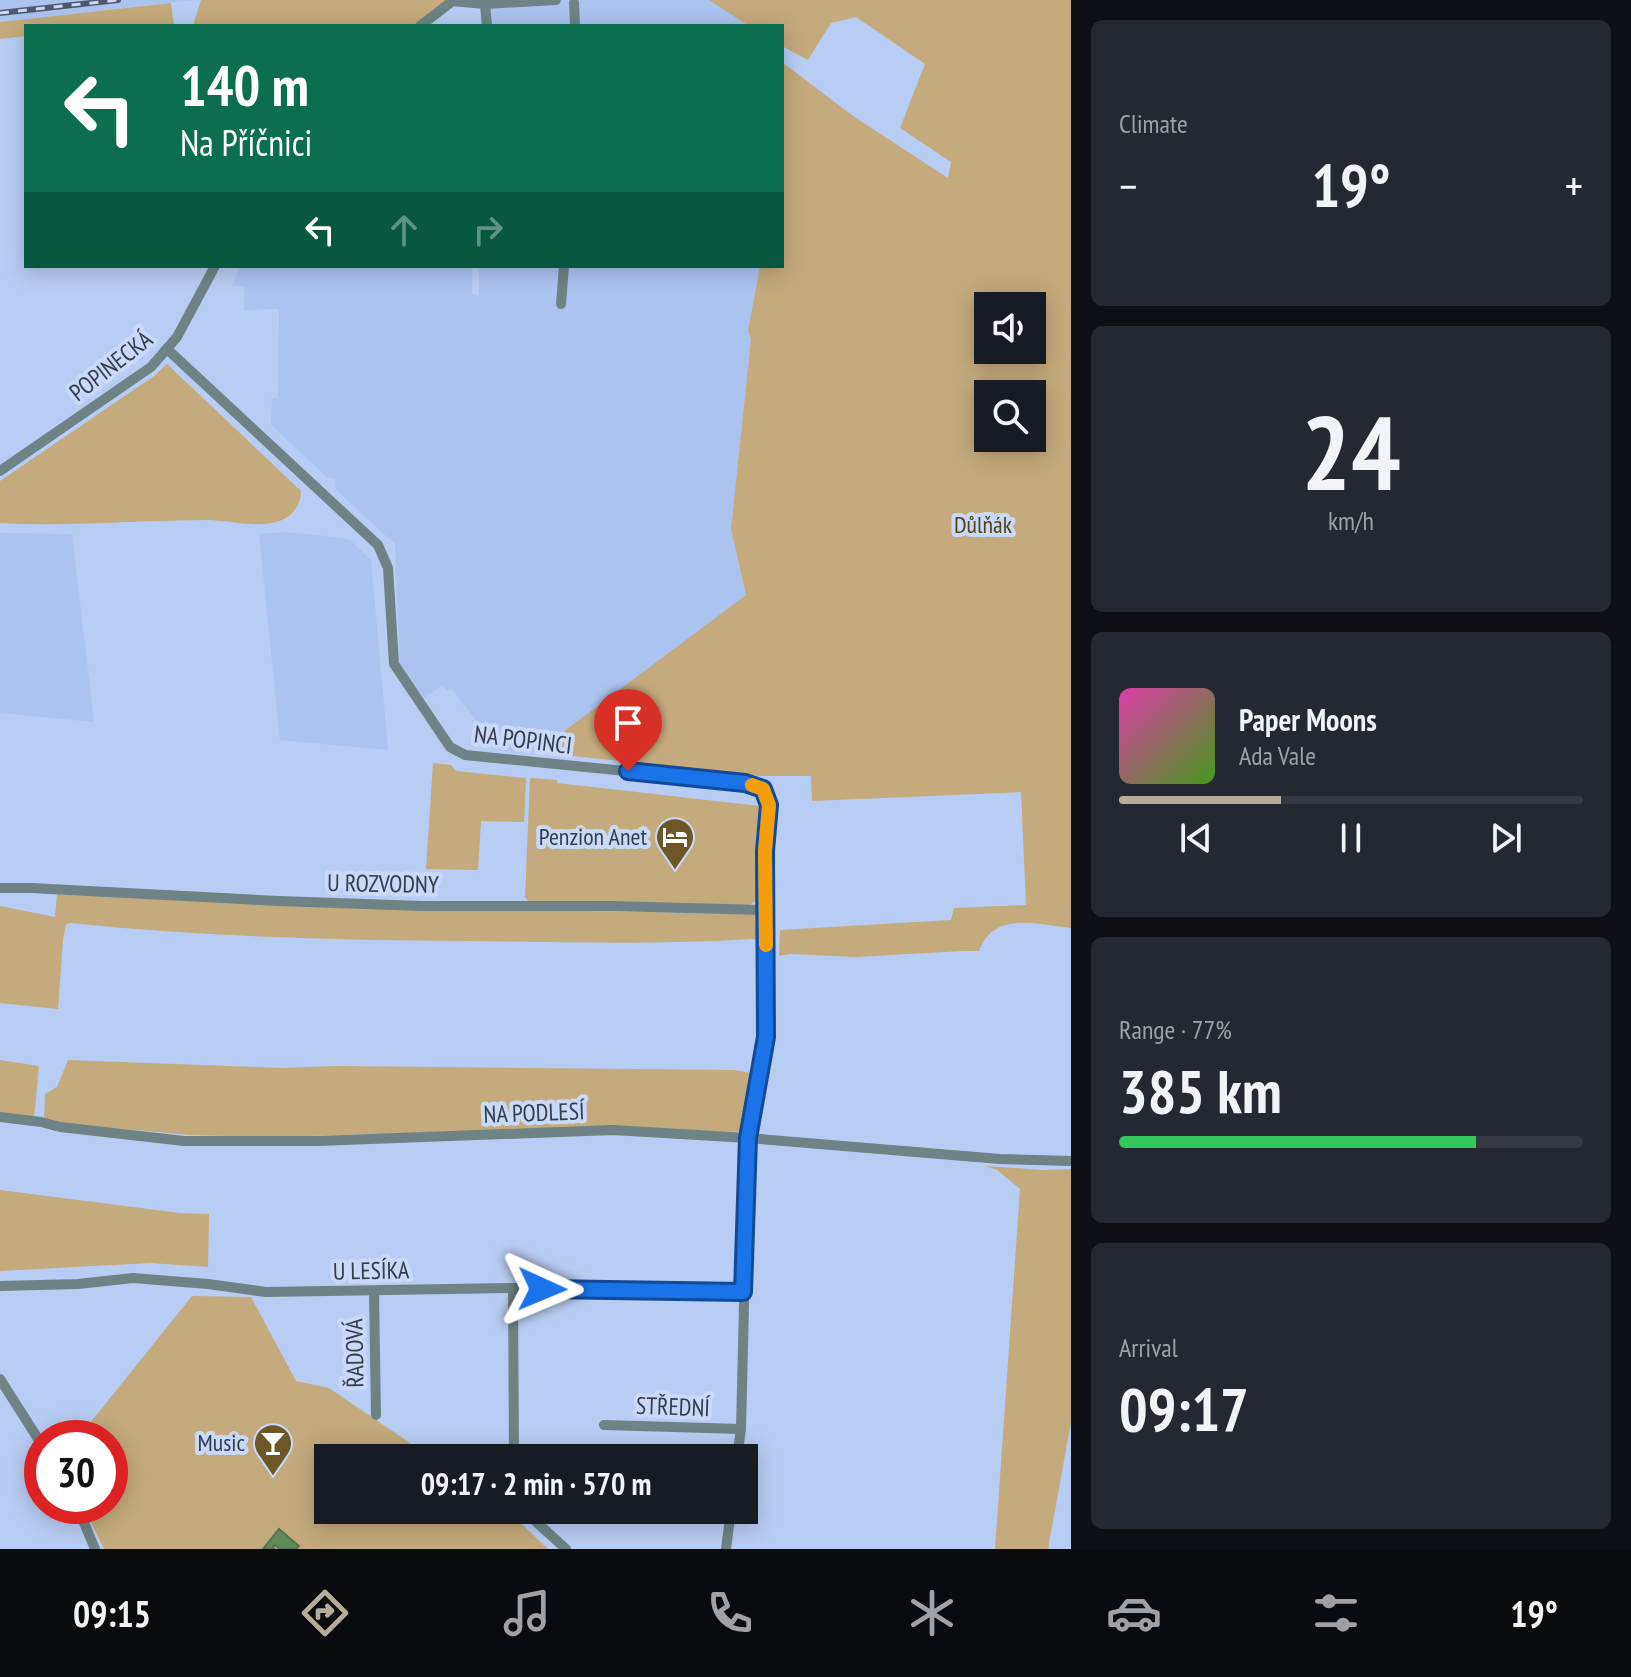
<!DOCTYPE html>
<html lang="en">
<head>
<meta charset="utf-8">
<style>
	:root { --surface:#171b24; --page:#242831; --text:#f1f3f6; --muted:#9ea1a6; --line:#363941; --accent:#b6ac99 }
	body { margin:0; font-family:"PT Sans Narrow",sans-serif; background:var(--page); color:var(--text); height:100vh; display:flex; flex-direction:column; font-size:30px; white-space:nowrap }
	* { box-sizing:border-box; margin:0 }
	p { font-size:26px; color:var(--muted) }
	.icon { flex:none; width:44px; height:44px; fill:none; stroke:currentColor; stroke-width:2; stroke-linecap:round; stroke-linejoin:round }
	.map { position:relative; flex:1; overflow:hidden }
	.sheet { display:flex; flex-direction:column; gap:20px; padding:20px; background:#0d0f14; width:560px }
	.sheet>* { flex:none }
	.top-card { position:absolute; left:24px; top:24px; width:760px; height:244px; border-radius:0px; box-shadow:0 4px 20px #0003; background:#0b6e4f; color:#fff; overflow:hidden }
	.fabs { position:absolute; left:974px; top:292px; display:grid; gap:16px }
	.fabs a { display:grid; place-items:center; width:72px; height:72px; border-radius:0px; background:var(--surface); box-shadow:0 4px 20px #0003; font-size:40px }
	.speed { position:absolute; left:24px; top:1420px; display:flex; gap:16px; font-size:40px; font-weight:700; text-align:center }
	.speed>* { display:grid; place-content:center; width:104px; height:104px; border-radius:50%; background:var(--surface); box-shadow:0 4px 20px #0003; line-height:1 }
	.speed .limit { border:12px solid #d22; background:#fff; color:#111 }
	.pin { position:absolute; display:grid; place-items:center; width:68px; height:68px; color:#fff; margin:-82px -34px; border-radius:50% 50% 50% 0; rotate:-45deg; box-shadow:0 0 8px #0007 }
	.pin .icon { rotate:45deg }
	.me { position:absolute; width:88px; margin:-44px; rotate:91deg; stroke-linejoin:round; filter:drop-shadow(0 0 6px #0008) }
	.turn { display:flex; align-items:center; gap:28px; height:168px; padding:0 24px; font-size:36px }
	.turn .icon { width:104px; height:104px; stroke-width:2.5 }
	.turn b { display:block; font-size:56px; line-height:68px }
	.lanes { display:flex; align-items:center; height:76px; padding:0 24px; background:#0003; justify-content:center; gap:40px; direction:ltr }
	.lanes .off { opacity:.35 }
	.big { font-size:60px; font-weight:600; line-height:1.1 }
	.sheet .widget { flex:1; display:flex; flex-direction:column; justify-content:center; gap:12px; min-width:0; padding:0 28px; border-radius:12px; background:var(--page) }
	.sheet .dial { align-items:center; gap:0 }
	.dial b { font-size:104px; line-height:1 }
	.song { display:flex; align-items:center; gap:24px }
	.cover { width:96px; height:96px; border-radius:12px; background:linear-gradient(135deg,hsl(320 70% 55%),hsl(100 70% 35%)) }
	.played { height:8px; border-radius:4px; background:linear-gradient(90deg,var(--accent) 35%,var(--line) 35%) }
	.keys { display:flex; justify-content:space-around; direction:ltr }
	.heat { display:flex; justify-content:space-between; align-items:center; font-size:44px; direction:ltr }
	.charge { height:12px; border-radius:6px; background:linear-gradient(90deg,#34c759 77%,var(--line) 0) }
	.trip { position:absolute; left:314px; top:1444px; width:444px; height:80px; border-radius:0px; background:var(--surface); box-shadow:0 4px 20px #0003; font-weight:600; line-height:80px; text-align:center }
	.dock { display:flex; height:128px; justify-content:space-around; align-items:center; background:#090b0e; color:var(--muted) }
	.dock .icon { width:56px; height:56px }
	.dock .selected { color:var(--accent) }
	.dock b { font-size:36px; color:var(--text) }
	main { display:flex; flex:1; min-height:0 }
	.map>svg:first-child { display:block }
	.built { fill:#aac3ef }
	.green { fill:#c4aa7c; fill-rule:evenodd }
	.water { fill:#608a5a; stroke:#537356; stroke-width:2 }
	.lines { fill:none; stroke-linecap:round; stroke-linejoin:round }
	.minor { stroke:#6d8385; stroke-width:10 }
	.rail-casing { stroke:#4f596e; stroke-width:6 }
	.rail { stroke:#c9daf9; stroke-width:3; stroke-dasharray:9; stroke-linecap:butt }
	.route-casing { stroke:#114b97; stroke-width:20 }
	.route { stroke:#1a73e8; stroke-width:14 }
	.slow { stroke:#f59e0b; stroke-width:14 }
	.labels { text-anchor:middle; stroke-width:8; stroke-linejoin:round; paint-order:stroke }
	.street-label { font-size:24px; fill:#353d4d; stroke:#c9daf9 }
	.park-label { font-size:24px; fill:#563f11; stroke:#c9daf9 }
	.poi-label { font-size:24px; fill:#353d4d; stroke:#c9daf9; text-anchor:end }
</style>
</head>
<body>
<main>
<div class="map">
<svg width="1071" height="1549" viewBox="0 0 1071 1549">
	<rect width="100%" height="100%" fill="#b8cdf3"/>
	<!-- built -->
	<g class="built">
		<polygon points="0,0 194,0 0,22"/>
		<polygon points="480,0 709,0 749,26 481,26"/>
		<polygon points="240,266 472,266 472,294 479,296 479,266 760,266 748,331 751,339 731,529 746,595 536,752 499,750 451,688 447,690 442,685 424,698 400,666 395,544 335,489 336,479 327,477 271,425 272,399 278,397 279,309 244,310 244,287 232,285"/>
		<polygon points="285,532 343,538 350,540 371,560 388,750 280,740 259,534"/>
		<polygon points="0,533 72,534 94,722 0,713"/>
	</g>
	<!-- green -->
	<g class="green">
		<polygon points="201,0 454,0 420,26 194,26 194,22"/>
		<path d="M709 0H1071V928C1037 925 994 910 979 951H962L856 957 791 954 779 956 780 930 951 920 954 908 1026 905 1021 792 812 801 811 776H760L536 752 746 595 731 529 751 339 748 331 760 266H782V62L853 116 948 178 951 162 900 128 925 64 856 17 831 23 808 60 782 46V26H749ZM988 306H1032V350H988ZM988 394H1032V438H988Z"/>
		<polygon points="171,3 174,26 26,26 26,36 0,39 0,22"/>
		<path d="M167 364 301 491C301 503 294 515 282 520 260 529 232 521 209 520 139 520 69 527 0 523V481L154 376Z"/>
		<polygon points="433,763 451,765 456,771 526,778 524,822 481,821 478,870 426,869"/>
		<polygon points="530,778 557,780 557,783 760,806 759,898 750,905 530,903 525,897"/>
		<path d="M57 894 531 910 758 914 763 939 762 942 752 939C659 945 565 942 472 941 338 940 204 937 71 923L66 924 63 940 58 1009 0 1003V906L55 917Z"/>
		<polygon points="0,1060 39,1066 34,1118 0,1115"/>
		<polygon points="68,1060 282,1068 336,1066 735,1070 755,1074 745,1132 616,1128 268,1137 190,1135 59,1123 44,1120 45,1094 57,1087"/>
		<polygon points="985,1166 1044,1170 1071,1169 1071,1422 1048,1549 995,1549 1020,1189 997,1170"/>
		<polygon points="0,1190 180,1213 209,1214 208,1267 151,1263 0,1271"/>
		<polygon points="192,1296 251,1297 296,1381 329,1388 432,1458 328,1458 328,1510 507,1510 548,1549 104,1549 83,1506 110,1506 110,1438 78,1438"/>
	</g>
	<!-- water -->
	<polygon class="water" points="279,1529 299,1546 296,1549 280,1549 275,1545 273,1547 274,1549 263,1549"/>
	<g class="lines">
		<!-- minor -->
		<g class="minor">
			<polyline points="451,1 485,4 556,0"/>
			<polyline points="574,3 575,26"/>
			<polyline points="485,4 487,26"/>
			<polyline points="420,26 454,0"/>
			<polyline points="561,304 564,266"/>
			<polyline points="167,349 378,545 388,568 394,664 450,747 465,755 745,783 763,789 769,805 765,851 766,1037 748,1138 741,1429 737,1458"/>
			<polyline points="0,471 151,367 177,337 215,266"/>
			<polyline points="0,888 31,888 279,901 422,906 610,906 765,910"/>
			<polyline points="0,1117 41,1122 60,1127 184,1141 318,1141 613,1130 748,1138 1000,1159 1071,1161"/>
			<polyline points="0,1286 78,1284 133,1278 208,1284 266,1292 513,1288 743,1292"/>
			<polyline points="513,1288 514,1458"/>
			<polyline points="374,1291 376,1415"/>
			<polyline points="0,1379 42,1445"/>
			<polyline points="604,1425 741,1429"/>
			<polyline points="77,1506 95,1549"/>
			<polyline points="523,1510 566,1549"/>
			<polyline points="726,1549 731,1510"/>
		</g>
		<defs>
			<polyline id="rail" points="0,13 118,0"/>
		</defs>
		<!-- rail casing -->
		<use href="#rail" class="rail-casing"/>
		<!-- rail -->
		<use href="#rail" class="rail"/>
	</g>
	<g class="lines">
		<defs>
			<polyline id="route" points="542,1289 743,1292 748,1138 766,1037 765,851 769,805 763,789 745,783 628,771"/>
		</defs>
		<!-- route casing -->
		<use href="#route" class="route-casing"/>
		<!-- route -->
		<use href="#route" class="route"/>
		<!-- slow -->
		<polyline class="slow" points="752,785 763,789 769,805 765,851 766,945"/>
	</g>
	<!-- icons -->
	<defs>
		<symbol id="hotel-pin" viewBox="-11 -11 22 30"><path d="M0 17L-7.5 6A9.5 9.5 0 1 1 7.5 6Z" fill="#6f5627" stroke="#c9daf9"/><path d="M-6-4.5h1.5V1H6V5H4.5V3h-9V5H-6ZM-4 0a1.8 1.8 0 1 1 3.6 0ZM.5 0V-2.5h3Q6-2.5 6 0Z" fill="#fff"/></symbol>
		<symbol id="bar-pin" viewBox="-11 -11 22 30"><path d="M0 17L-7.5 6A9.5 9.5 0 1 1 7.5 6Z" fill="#6f5627" stroke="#c9daf9"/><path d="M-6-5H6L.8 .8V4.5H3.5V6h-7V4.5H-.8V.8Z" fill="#fff"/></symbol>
	</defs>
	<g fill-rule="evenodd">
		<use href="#hotel-pin" x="653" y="815" width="44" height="60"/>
		<use href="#bar-pin" x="251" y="1421" width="44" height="60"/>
	</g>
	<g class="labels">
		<!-- street labels -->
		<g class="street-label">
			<text transform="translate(111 366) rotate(-38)" y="8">POPINECKÁ</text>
			<text transform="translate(523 740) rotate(7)" y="8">NA POPINCI</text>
			<text transform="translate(383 884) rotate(1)" y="8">U ROZVODNY</text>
			<text transform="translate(534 1113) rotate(-2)" y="8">NA PODLESÍ</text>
			<text transform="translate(371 1271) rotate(-1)" y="8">U LESÍKA</text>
			<text transform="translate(355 1353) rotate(-91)" y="8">ŘADOVÁ</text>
			<text transform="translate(673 1407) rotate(2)" y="8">STŘEDNÍ</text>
		</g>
		<!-- park labels -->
		<g class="park-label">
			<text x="983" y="533">Důlňák</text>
		</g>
		<!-- poi labels -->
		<g class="poi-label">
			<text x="647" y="845">Penzion Anet</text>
			<text x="245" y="1451">Music</text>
		</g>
	</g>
</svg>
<div class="fabs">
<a><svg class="icon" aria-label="sound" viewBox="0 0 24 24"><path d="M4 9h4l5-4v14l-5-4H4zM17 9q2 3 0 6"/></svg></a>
<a><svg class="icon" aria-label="search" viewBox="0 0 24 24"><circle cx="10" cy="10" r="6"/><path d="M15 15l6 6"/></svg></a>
</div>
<div class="speed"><div class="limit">30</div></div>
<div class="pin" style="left:628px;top:771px;background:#d93025"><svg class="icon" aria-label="arrive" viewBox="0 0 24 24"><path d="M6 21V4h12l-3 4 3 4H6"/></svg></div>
<svg class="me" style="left:542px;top:1289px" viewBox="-20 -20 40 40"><path d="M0-17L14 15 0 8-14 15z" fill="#1a73e8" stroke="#fff" stroke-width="4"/></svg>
<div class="trip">09:17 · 2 min · 570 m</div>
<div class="top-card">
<div class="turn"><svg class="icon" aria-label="left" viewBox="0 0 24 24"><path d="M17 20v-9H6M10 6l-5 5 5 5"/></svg><div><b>140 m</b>Na Příčnici</div></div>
<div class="lanes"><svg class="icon" aria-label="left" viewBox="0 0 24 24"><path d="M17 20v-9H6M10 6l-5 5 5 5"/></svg><svg class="icon off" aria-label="ahead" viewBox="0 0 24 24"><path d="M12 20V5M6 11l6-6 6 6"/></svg><svg class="icon off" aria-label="right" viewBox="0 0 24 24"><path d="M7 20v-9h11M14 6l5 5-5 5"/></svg></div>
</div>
</div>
<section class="sheet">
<div class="widget"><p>Climate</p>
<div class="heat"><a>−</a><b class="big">19°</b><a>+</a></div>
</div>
<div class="widget dial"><b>24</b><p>km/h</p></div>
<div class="widget">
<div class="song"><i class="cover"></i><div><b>Paper Moons</b><p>Ada Vale</p></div></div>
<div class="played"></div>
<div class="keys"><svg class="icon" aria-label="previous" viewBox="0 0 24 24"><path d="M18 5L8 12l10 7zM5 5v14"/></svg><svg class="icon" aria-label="pause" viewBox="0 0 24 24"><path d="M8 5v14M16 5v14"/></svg><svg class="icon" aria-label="next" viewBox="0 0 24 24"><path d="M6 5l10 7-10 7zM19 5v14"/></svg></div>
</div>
<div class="widget"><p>Range · 77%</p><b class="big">385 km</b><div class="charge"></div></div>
<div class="widget"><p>Arrival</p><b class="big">09:17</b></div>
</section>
</main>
<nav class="dock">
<b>09:15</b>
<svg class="icon selected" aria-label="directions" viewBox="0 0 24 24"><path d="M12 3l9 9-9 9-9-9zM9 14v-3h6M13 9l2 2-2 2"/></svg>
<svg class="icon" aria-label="music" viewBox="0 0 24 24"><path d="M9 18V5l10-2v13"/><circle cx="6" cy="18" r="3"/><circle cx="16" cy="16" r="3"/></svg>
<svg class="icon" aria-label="phone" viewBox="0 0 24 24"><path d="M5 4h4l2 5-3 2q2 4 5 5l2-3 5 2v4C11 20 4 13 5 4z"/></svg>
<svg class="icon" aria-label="climate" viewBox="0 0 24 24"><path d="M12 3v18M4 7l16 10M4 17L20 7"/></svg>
<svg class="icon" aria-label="car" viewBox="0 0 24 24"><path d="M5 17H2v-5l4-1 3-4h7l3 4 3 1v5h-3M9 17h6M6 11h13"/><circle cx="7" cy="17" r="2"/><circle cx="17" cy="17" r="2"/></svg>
<svg class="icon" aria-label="filters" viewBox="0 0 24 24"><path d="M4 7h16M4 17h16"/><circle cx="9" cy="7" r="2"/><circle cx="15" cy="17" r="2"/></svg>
<b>19°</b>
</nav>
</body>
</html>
